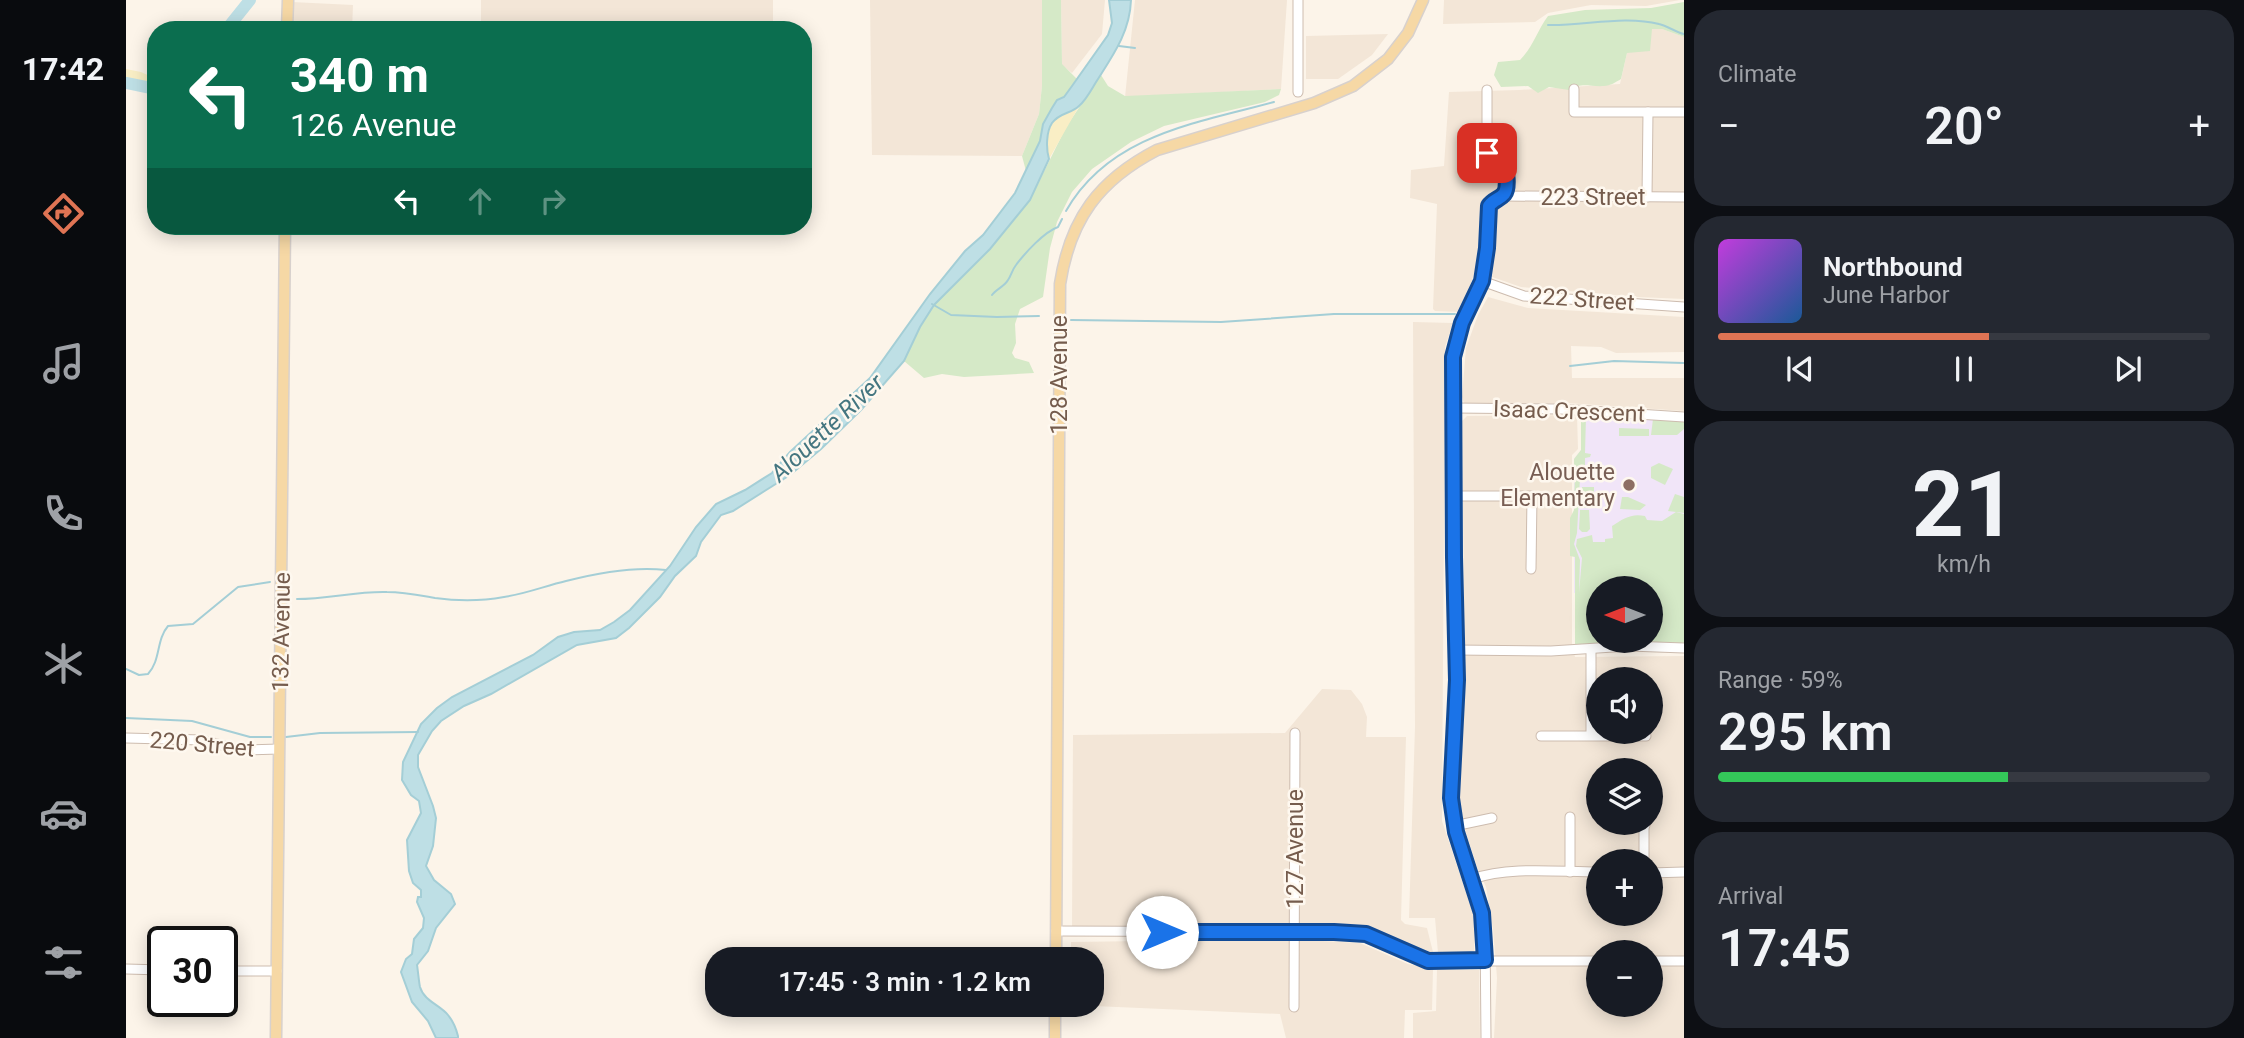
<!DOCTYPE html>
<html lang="en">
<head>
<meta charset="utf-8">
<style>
	:root { --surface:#171b24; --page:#242831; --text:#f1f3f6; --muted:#9ea1a6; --line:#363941; --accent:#df7454 }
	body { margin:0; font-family:Roboto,sans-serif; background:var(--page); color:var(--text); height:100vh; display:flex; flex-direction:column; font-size:26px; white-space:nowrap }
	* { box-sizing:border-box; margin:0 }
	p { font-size:23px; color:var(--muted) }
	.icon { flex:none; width:38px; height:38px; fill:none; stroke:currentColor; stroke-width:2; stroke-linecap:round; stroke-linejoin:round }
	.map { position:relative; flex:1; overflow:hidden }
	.drawer { display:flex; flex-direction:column; gap:10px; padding:10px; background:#0d0f14; width:560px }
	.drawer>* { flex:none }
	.banner { position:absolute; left:21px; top:21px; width:665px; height:214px; border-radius:28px; box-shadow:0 4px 18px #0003; background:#0b6e4f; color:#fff; overflow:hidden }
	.needle { width:46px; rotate:270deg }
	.buttons { position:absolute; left:1460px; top:576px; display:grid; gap:14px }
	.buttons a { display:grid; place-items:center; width:77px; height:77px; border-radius:50%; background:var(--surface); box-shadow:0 4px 18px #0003; font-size:35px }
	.speed { position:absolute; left:21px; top:926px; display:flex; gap:14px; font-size:35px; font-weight:700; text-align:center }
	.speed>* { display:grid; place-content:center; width:91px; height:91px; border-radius:50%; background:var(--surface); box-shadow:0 4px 18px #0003; line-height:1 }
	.speed .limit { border:4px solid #111; border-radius:10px; background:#fff; color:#111 }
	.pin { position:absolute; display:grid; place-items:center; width:60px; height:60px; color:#fff; margin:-30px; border-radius:14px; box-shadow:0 4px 10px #0006 }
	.me { position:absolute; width:77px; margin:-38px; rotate:90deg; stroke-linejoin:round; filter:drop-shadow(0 0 5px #0008) }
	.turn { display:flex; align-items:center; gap:24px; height:147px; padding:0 28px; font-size:32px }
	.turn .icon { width:91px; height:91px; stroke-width:2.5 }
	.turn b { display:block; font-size:49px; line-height:60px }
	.lanes { display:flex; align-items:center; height:66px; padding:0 28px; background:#0003; justify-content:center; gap:35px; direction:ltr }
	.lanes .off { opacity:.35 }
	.big { font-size:52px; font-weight:600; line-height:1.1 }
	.drawer .card { flex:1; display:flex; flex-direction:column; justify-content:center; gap:10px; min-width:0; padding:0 24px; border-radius:28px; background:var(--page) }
	.drawer .dial { align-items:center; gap:0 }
	.dial b { font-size:91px; line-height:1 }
	.song { display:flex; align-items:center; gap:21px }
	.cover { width:84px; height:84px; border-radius:10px; background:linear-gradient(135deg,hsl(290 70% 55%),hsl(210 70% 35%)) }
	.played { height:7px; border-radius:4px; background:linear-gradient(90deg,var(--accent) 55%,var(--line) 55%) }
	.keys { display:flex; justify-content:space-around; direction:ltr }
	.heat { display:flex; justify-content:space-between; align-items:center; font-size:38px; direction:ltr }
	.charge { height:10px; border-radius:5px; background:linear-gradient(90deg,#34c759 59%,var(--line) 0) }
	.trip { position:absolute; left:579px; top:947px; width:399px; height:70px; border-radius:28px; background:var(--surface); box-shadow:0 4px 18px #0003; font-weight:600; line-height:70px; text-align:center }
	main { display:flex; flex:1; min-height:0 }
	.menu { display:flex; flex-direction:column; width:126px; justify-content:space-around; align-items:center; background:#090b0e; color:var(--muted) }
	.menu .icon { width:49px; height:49px }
	.menu .active { color:var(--accent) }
	.menu b { font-size:32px; color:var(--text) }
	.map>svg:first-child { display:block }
	.residential { fill:#f3e6d7; fill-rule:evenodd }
	.education { fill:#f1e5f8 }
	.green { fill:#d5e9c7; fill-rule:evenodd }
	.sand { fill:#f9eec5 }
	.water { fill:#bedfe5; stroke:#a4ced6; stroke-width:2 }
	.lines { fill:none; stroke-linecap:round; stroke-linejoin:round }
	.stream { stroke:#a4ced6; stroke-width:2 }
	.river { stroke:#bedfe5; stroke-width:12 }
	.minor-casing { stroke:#cdbcaf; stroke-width:11 }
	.major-casing { stroke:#d8d1cd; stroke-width:13 }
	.minor { stroke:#fff; stroke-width:9 }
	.major { stroke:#f6d8a5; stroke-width:10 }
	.route-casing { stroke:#114b97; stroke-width:18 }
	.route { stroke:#1a73e8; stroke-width:12 }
	.education-dot { fill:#8d6e63; stroke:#fef8ef; stroke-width:2.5 }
	.labels { text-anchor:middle; stroke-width:5; stroke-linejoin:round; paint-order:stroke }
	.street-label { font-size:23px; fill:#755c4d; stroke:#fef8ef }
	.education-label { font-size:23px; fill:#785e54; stroke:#fef8ef; text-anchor:end }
	.water-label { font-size:24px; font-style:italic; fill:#447680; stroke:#fef8ef }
</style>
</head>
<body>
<main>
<nav class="menu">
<b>17:42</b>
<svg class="icon active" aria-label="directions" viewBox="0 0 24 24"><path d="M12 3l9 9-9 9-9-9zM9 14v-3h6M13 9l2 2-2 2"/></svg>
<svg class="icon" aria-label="music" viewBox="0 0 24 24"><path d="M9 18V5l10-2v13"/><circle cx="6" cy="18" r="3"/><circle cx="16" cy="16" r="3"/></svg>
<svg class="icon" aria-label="phone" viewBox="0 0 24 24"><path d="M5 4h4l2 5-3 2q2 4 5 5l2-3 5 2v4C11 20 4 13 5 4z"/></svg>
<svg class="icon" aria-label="climate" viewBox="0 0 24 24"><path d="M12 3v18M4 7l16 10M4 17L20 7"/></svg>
<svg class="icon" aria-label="car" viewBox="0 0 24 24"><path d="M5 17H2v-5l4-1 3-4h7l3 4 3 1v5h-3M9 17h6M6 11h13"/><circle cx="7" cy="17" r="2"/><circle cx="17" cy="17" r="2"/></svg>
<svg class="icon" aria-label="filters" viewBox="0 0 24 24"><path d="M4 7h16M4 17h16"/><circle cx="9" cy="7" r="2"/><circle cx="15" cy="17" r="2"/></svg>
</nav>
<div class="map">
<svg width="1558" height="1038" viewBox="0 0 1558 1038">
	<rect width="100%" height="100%" fill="#fcf4e9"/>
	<!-- residential -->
	<g class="residential">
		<rect x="355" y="0" width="292" height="30"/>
		<polygon points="744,0 916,0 916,86 913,114 896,156 746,155"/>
		<polygon points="935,0 979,0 976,34 946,73 936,65"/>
		<polygon points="1009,0 1161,0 1155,89 999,97"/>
		<polygon points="1318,0 1554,0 1520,6 1465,5 1422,13 1409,22 1317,24"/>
		<polygon points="166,2 227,5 226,30 166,30"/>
		<polygon points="1526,29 1536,29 1558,37 1558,299 1512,297 1395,287 1349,271 1335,312 1309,311 1307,309 1311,204 1284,198 1285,170 1318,166 1323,92 1393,90 1494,84 1501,53"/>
		<polygon points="1262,34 1246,55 1212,79 1180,79 1180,36"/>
		<polygon points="1362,297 1402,308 1558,317 1558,352 1490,353 1475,347 1445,346 1446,378 1558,378 1558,411 1441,403 1338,403 1336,397 1340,348 1352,315"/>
		<polygon points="1287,322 1327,323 1319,347 1316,821 1349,919 1348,954 1312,953 1309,918 1283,918 1289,727"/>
		<path d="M1451 415 1452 449 1446 455V643L1449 657 1558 656V1038H1368L1371 978 1367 929 1360 887 1351 867 1332 808 1339 679 1336 421 1341 416ZM1472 679H1524V732H1472ZM1472 770H1524V822H1472ZM1472 861H1524V914H1472ZM1472 952H1524V1004H1472Z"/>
		<polygon points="1196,689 1225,690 1236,704 1241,717 1240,737 1280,737 1275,920 1279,924 1301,928 1308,956 1299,955 1240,929 1127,926 946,927 947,735 1159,733"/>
		<polygon points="1160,939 1234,943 1282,964 1307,969 1306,1010 1279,1010 1278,1038 1160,1038 1154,1014 945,1005 966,1004 966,959 945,959 945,942"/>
		<polygon points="1311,970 1353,970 1354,1038 1287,1038 1287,1013 1310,1011"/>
	</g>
	<!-- education -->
	<polygon class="education" points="1455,415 1518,417 1558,422 1558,594 1524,588 1472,588 1472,593 1448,593 1448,459 1455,450"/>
	<!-- green -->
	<g class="green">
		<polygon points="916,0 935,0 936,64 951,79 938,97 926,109 917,124 914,141 900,171 896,156 913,114 916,86"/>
		<path d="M1558 2V37L1536 29H1526L1524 51 1501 53 1495 79C1490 82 1484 86 1478 86 1464 87 1455 82 1443 90L1423 87 1412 93 1402 86 1375 87 1368 75 1372 62 1394 60C1407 47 1411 31 1422 16L1459 10 1525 8Z"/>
		<polygon points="975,75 982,86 999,96 1155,89 1153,95 1139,102 1038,126 1005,142 966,169 946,192 931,222 924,248 917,297 894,309 889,324 890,343 886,353 889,358 903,362 908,373 838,377 816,374 798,378 778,361 794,327 808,305 864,249 904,200 940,127"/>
		<polygon points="1455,415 1459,415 1460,417 1459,453 1465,454 1464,457 1459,458 1459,467 1448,467 1448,459 1455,450"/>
		<polygon points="1529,418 1558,422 1558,429 1551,435 1525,435 1527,419"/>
		<polygon points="1493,428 1523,429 1523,436 1493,436"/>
		<polygon points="1533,463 1547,469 1539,485 1525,478 1525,467"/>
		<path d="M1449 468H1457V477L1454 478 1451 533 1448 544 1454 560 1453 593 1456 558 1450 546 1451 539 1466 535 1467 542H1479V539L1487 538 1486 526C1497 519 1505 513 1519 516L1521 520 1536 521 1550 512 1558 514V644L1449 646V557L1444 556V518L1448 510ZM1472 588H1524V640H1472Z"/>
		<rect x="1456" y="487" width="12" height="21"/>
		<polygon points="1549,494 1558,497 1558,513 1542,511"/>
		<polygon points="1496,497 1502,497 1520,505 1514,510 1494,509"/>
		<polygon points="1454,510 1463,510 1464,529 1461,532 1456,532 1453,529"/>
	</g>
	<!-- sand -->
	<g class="sand">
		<polygon points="0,69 15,72 30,79 30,86 0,80"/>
		<path d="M952 108 923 159C919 146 921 123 934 114 939 111 946 110 952 108Z"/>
	</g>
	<!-- water -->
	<path class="water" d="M983 0H1005C1004 31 988 54 972 79 966 88 961 99 953 106 945 114 934 112 926 123 920 132 920 149 923 159L904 200 864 249 808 305 794 327 778 361 735 410 695 449 664 475 607 511 595 515 575 542 570 556 549 576 534 597 503 628 490 638 451 645 365 694 338 706 315 721 306 731 292 755V767L307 806 310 818 307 846 300 866 308 880 325 894 329 904 310 928 302 951 291 965C292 971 293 983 294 987 298 1001 314 1005 322 1015 327 1021 330 1028 332 1036V1038H310L302 1021 286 1002 275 972 280 959 286 954 288 939 297 928 298 918 291 902 292 897H295V890L287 883 283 871 281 840 295 813 293 801 285 795 276 780 277 762 295 724 311 708 326 697 407 655 432 637 448 632 474 630 488 622 504 610 544 566 570 527 590 504 619 490 646 473 664 452 744 378 804 294 839 251 857 235 889 193 914 141 917 124 926 108 931 100 938 97 946 86 982 35 986 23Z"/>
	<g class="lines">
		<!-- stream -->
		<g class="stream">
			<path d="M1422 25C1458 26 1498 15 1533 24 1542 26 1549 32 1558 34"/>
			<polyline points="993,46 1009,48"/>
			<path d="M940 211C983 135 1070 123 1148 102"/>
			<path d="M866 295C870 289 878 287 882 280 885 276 886 270 890 265 899 253 918 232 932 227L936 219"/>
			<polyline points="806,304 825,315 871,317 913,316"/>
			<polyline points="945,320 1095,322 1208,314 1329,314"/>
			<polyline points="1444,366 1488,361 1558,363"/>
			<path d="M171 599C202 599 231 591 261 592 278 592 292 595 309 598 331 601 356 601 378 597 399 594 419 586 440 581 471 573 507 566 540 570"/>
			<path d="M0 669 13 675 22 674C35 660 30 640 42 626L67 624 112 587 144 582"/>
			<polyline points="0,718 66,721 124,737 145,737"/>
			<polyline points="160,737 194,733 292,732"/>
		</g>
		<!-- river -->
		<g class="river">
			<polyline points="100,30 124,0"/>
			<polyline points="0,83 30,89"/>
		</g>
		<defs>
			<g id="minor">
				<polyline points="1448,89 1448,112 1558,112"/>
				<polyline points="1172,92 1172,0"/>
				<polyline points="1376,196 1558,197"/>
				<polyline points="1521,197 1522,112"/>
				<polyline points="1356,281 1398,296 1558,307"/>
				<polyline points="1328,408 1434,409 1558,417"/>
				<polyline points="1328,496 1406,496 1405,569"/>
				<polyline points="1465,649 1465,735"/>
				<polyline points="1330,650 1425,651 1503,646 1558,648"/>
				<polyline points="1415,736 1520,736"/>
				<polyline points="0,738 76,740 114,750 153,749"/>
				<polyline points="1328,826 1366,818"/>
				<polyline points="1518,861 1518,828 1520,822"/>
				<polyline points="1444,872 1444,817"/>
				<polyline points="1524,873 1558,872"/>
				<path d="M1346 879C1385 866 1431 872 1472 872"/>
				<polyline points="930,931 1208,932 1240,935 1302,961 1472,961"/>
				<polyline points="1524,961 1558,961"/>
				<polyline points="0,969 37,970"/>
				<polyline points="96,971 151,971"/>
				<polyline points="1168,1007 1169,733"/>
				<polyline points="1360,1038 1359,930 1357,913 1330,833 1325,808 1331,680 1328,557 1327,357 1336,323 1356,281 1361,248 1362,209 1367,201 1376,196 1380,189 1378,163 1364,157 1361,153 1361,90"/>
			</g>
			<g id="major">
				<polyline points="161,30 162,0"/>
				<path d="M930 959 934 284C944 219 973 180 1031 150L1188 103 1227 86 1262 59 1282 33 1297 0"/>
				<polyline points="150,1038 159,226"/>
				<polyline points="929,1038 929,1004"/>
			</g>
		</defs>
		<!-- minor casing -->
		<use href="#minor" class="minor-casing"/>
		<!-- major casing -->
		<use href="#major" class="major-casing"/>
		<!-- minor -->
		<use href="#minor" class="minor"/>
		<!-- major -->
		<use href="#major" class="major"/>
	</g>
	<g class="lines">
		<defs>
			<path id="route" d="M1036 932H1208L1240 934 1302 961 1359 960 1356 913 1330 832 1325 798 1331 680 1328 557 1327 357 1336 323 1356 281 1361 248 1363 206C1367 200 1374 199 1378 194 1383 188 1380 170 1378 163L1364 157 1361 153"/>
		</defs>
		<!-- route casing -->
		<use href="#route" class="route-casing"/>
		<!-- route -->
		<use href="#route" class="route"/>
	</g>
	<!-- markers -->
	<circle class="education-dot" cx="1503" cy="485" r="7"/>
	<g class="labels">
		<!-- street labels -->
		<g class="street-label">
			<text x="1467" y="205">223 Street</text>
			<text transform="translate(1456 299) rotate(4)" y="8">222 Street</text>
			<text transform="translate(933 375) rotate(-90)" y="8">128 Avenue</text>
			<text transform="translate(1443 411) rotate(2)" y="8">Isaac Crescent</text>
			<text transform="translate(155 632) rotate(-89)" y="8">132 Avenue</text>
			<text transform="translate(76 744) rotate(5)" y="8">220 Street</text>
			<text transform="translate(1169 849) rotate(-90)" y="8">127 Avenue</text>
		</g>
		<!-- education labels -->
		<g class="education-label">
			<text x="1489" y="480">Alouette<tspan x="1489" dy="26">Elementary</tspan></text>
		</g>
		<!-- water labels -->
		<g class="water-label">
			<text transform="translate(701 428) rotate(-43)" y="8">Alouette River</text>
		</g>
	</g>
</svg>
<div class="buttons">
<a><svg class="needle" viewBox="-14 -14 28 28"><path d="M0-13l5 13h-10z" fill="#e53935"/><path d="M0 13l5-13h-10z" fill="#9ea1a6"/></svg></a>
<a><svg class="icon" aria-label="sound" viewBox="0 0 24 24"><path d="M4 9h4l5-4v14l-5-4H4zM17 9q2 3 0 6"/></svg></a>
<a><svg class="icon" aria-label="layers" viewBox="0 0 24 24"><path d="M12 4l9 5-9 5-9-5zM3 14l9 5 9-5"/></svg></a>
<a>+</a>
<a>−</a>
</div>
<div class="speed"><div class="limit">30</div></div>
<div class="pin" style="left:1361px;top:153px;background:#d93025"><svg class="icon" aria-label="arrive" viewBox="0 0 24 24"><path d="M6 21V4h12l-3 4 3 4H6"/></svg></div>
<svg class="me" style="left:1036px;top:932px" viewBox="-20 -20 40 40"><circle r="19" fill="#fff"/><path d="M0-13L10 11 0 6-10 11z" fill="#1a73e8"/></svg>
<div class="trip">17:45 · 3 min · 1.2 km</div>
<div class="banner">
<div class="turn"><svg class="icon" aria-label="left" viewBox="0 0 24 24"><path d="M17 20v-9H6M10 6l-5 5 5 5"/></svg><div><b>340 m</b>126 Avenue</div></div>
<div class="lanes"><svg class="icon" aria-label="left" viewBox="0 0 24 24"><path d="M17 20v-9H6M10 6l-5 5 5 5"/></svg><svg class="icon off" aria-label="ahead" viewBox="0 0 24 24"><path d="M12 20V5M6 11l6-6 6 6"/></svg><svg class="icon off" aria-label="right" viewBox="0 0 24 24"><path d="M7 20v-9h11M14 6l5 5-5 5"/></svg></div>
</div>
</div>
<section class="drawer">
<div class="card"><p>Climate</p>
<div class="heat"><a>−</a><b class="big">20°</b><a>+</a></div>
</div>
<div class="card">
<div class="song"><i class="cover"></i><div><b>Northbound</b><p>June Harbor</p></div></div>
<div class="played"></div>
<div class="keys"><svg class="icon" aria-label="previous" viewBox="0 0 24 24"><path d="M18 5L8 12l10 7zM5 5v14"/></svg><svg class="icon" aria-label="pause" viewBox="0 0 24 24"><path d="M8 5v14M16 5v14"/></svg><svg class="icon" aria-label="next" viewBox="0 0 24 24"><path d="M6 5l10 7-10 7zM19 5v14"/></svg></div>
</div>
<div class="card dial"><b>21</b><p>km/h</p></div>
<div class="card"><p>Range · 59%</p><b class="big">295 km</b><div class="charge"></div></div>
<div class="card"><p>Arrival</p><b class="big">17:45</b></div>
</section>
</main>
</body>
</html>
